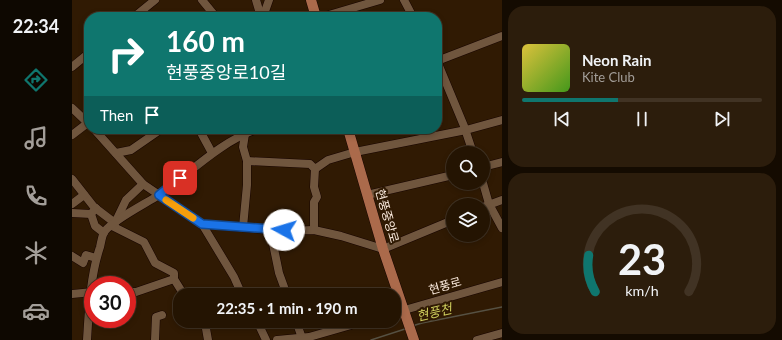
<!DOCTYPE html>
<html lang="en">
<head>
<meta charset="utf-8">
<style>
	:root { --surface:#241402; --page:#2c1d0c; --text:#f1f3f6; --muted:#a39e99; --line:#413324; --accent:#0f766e }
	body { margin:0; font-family:Lato,"Noto Sans KR",sans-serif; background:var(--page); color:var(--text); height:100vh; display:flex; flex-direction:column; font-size:15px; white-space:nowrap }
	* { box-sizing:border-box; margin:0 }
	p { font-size:13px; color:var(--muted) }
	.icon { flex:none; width:22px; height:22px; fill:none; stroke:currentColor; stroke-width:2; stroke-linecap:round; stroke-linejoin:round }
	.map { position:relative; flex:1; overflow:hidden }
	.sheet { display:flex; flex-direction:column; gap:6px; padding:6px; background:#140b01; width:280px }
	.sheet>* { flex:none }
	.banner { position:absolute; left:12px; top:12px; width:358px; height:122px; border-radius:16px; box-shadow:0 2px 6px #0003,0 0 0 1px var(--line); background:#0f766e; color:#fff; overflow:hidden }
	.buttons { position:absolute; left:374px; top:146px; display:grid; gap:8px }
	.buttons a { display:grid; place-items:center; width:44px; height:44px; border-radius:50%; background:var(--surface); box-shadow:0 2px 6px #0003,0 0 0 1px var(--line); font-size:20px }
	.speed { position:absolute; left:12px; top:276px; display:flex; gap:8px; font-size:20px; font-weight:700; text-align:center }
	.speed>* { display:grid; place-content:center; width:52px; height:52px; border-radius:50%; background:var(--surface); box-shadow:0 2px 6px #0003,0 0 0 1px var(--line); line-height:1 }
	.speed .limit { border:6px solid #d22; background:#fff; color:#111 }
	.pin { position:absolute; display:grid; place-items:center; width:34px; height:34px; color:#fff; margin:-17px; border-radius:8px; box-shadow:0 2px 6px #0006 }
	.me { position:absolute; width:44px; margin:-22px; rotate:276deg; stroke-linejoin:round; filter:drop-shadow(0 0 3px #0008) }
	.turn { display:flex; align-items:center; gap:14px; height:84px; padding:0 16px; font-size:18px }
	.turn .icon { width:52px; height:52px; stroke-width:2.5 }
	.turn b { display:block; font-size:28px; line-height:34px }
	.then { display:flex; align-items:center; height:38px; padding:0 16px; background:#0003; gap:8px; font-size:15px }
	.sheet .tile { flex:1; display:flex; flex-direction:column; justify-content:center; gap:6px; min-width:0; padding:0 14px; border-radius:16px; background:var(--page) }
	.sheet .dial { align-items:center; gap:0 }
	.dial svg { height:104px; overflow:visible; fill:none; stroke:var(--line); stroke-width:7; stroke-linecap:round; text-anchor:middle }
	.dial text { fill:var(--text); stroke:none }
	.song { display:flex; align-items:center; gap:12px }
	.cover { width:48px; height:48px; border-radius:6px; background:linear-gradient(135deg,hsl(50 70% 55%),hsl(100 70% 35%)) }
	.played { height:4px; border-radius:2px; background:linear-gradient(90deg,var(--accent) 40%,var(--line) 40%) }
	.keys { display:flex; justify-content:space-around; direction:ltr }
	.trip { position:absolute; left:101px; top:288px; width:228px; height:40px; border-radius:16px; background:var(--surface); box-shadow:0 2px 6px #0003,0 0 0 1px var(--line); font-weight:700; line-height:40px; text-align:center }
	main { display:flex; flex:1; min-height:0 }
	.menu { display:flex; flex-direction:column; width:72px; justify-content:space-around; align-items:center; background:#0e0801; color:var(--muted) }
	.menu .icon { width:28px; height:28px }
	.menu .on { color:var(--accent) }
	.menu b { font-size:18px; color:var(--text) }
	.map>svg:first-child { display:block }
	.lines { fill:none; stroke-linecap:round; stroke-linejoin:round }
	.stream { stroke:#565143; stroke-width:1.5 }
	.minor-casing { stroke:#170400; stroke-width:9 }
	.major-casing { stroke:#170400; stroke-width:11 }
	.minor { stroke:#70563e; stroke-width:8 }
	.major { stroke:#ab6a4b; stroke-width:10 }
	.route-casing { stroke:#114b97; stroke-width:10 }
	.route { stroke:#1a73e8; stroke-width:7 }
	.slow { stroke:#f59e0b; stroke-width:7 }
	.labels { text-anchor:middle; stroke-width:4; stroke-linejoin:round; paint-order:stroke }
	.street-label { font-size:12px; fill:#fdede0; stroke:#301a03 }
	.water-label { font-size:13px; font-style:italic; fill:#cdcc5c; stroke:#301a03 }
</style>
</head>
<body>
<main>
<nav class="menu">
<b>22:34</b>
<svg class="icon on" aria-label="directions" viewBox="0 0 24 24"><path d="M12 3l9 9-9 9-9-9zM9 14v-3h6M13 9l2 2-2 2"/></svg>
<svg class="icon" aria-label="music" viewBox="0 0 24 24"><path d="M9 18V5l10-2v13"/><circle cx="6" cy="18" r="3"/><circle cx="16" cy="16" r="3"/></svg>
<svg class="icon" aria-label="phone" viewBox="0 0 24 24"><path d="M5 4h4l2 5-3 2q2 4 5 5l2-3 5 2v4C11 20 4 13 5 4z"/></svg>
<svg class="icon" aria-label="climate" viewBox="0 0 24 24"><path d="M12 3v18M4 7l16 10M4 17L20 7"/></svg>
<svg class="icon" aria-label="car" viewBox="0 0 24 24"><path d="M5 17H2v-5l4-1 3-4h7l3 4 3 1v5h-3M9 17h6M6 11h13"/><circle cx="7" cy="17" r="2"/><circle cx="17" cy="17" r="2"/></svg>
</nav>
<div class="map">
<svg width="430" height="340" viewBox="0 0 430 340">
	<rect width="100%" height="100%" fill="#301a03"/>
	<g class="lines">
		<!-- stream -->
		<g class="stream">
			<polyline points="340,326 350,323 430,307"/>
			<polyline points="299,340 333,329"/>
		</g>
		<defs>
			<g id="minor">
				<polyline points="130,0 144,17"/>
				<polyline points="184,0 189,17"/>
				<polyline points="332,0 341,17"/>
				<polyline points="62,17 83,0"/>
				<polyline points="191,17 197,0"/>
				<polyline points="250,17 308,0"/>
				<polyline points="365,61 392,126 401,153"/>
				<polyline points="365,61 430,36"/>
				<polyline points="0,67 17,53"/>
				<polyline points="0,108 17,124"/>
				<polyline points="22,129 71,184 130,224 212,231 242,230 269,236 311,249 381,220"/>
				<polyline points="127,129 140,153"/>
				<polyline points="173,134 171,147 175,161"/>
				<polyline points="0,135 17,122"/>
				<polyline points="44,153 59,150 85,132 88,129"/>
				<polyline points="411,167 430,162"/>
				<polyline points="0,179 22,207 43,223 54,200 71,184"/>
				<polyline points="411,183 417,204 430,228"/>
				<polyline points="295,195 381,175"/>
				<polyline points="0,204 12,195"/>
				<polyline points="411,207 430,200"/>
				<polyline points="24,208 19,214 23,226 32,233"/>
				<polyline points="0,213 19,214"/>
				<polyline points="130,224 162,277 170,295"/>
				<polyline points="40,226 72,242 83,263 102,273 102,279 112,295"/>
				<polyline points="171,227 175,185 175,161 238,164 243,169 256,160 283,152 394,130 430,120"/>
				<polyline points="198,229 207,273 215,295"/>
				<polyline points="242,230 242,202 245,197 242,187 243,169"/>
				<polyline points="0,256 11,263 14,255 24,258"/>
				<polyline points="55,292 64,292 102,279"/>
				<polyline points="0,294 21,292"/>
				<polyline points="322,313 430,282"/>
				<polyline points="126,321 133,323 136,340"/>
				<polyline points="185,321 194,340"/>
				<polyline points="224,321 230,338"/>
				<path d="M15 340C17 309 18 277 28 247 29 243 30 236 32 232 41 220 73 204 87 195 119 172 148 142 185 129"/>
				<polyline points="83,340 84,317 90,315"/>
				<polyline points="205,340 237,337 293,321"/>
				<polyline points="405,340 430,333"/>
			</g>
			<g id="major">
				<polyline points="239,0 244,17"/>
				<polyline points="276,129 311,249 342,340"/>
			</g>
		</defs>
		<!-- minor casing -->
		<use href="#minor" class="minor-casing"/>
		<!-- major casing -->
		<use href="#major" class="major-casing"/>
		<!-- minor -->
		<use href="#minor" class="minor"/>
		<!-- major -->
		<use href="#major" class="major"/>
	</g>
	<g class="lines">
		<defs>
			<polyline id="route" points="108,178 87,195 130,224 212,230"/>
		</defs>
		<!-- route casing -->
		<use href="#route" class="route-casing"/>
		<!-- route -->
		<use href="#route" class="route"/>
		<!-- slow -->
		<polyline class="slow" points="94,200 121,218"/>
	</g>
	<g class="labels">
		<!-- street labels -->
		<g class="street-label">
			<text transform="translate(315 216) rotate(74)" y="4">현풍중앙로</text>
			<text transform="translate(373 286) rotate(-16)" y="4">현풍로</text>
		</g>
		<!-- water labels -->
		<g class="water-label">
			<text transform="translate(362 312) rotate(-13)" y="5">현풍천</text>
		</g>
	</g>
</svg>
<div class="buttons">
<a><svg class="icon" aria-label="search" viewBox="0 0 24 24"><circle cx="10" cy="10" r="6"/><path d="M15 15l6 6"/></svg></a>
<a><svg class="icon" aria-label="layers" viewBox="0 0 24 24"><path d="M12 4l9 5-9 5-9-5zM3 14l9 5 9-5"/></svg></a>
</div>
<div class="speed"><div class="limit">30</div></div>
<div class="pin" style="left:108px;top:178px;background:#d93025"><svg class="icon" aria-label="arrive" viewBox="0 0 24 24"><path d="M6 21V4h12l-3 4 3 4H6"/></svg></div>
<svg class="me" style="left:212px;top:230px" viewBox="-20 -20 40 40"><circle r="19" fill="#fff"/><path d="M0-13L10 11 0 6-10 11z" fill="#1a73e8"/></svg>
<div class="trip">22:35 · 1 min · 190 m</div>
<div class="banner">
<div class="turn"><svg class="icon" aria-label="right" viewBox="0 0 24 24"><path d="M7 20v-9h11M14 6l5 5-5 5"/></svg><div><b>160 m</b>현풍중앙로10길</div></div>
<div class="then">Then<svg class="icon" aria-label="arrive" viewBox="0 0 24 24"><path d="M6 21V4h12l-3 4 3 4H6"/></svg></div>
</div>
</div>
<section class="sheet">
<div class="tile">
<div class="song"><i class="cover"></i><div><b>Neon Rain</b><p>Kite Club</p></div></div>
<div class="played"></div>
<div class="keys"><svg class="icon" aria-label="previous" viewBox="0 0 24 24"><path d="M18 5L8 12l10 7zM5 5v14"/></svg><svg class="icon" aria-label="pause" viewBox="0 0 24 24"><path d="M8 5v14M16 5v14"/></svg><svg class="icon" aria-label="next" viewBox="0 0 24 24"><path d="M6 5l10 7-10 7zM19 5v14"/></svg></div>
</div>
<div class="tile dial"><svg viewBox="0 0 100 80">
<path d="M14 69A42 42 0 1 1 86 69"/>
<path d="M14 69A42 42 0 0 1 9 41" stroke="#0f766e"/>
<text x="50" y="56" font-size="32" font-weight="700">23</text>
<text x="50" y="72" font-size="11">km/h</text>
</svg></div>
</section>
</main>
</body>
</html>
